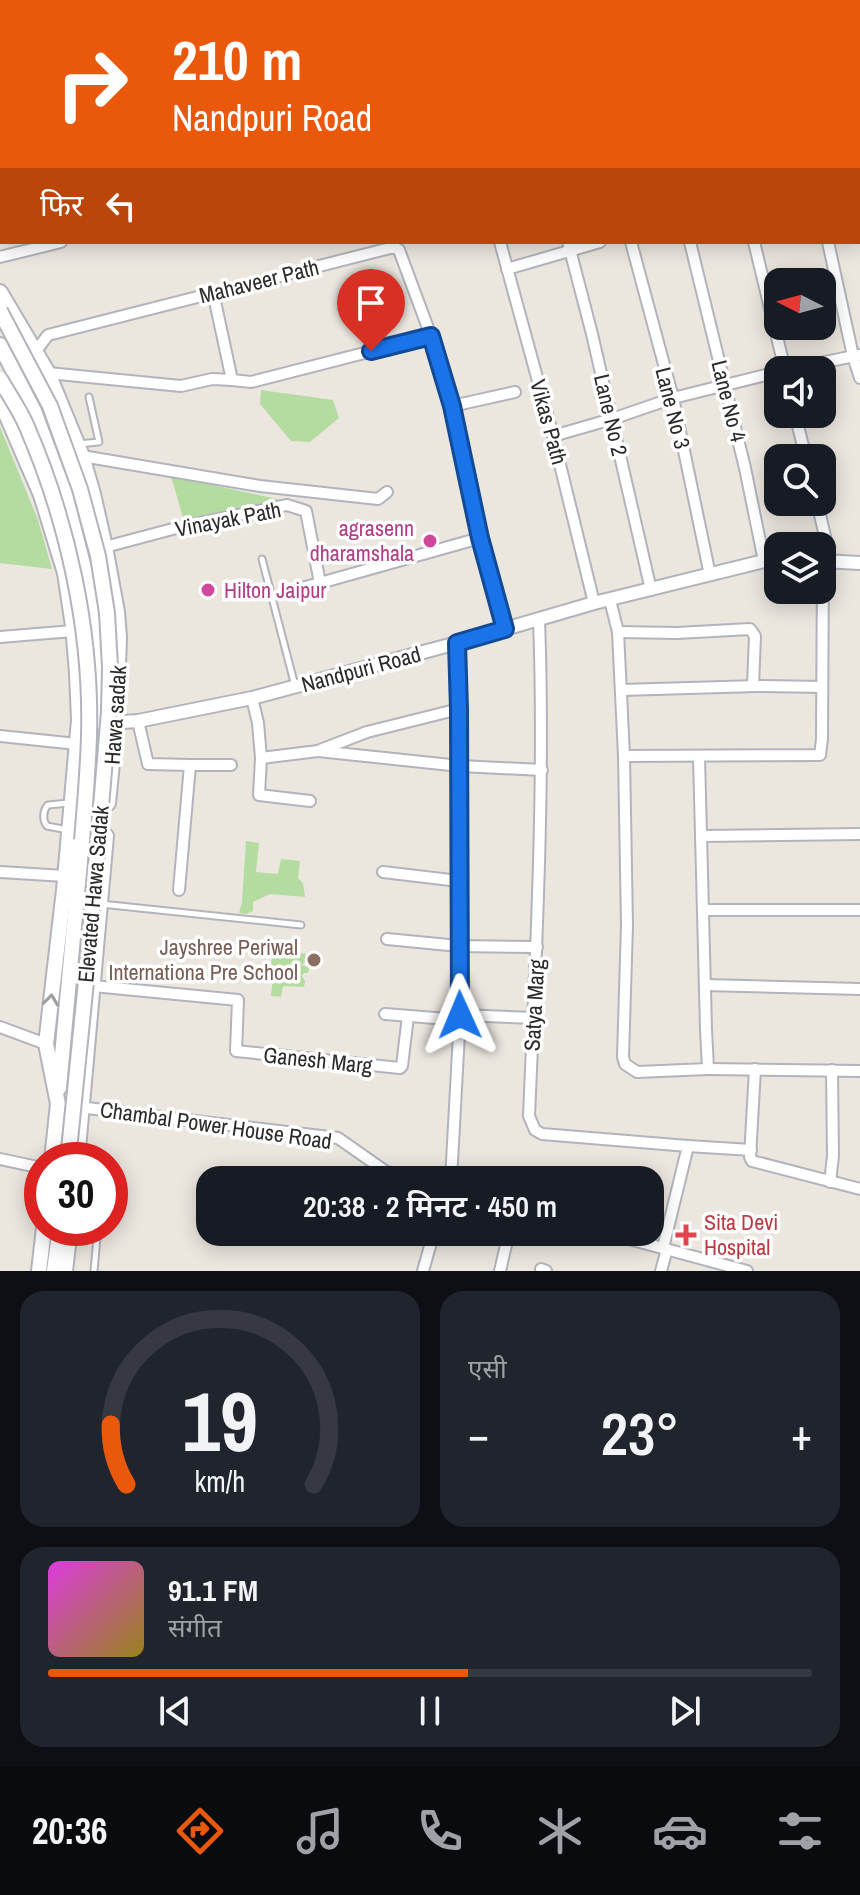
<!DOCTYPE html>
<html lang="hi">
<head>
<meta charset="utf-8">
<style>
	:root { --surface:#171b24; --page:#20242c; --text:#f1f3f6; --muted:#9ea1a6; --line:#363941; --accent:#ea580c }
	body { margin:0; font-family:"Archivo Narrow","Noto Sans Devanagari",sans-serif; background:var(--page); color:var(--text); height:100vh; display:flex; flex-direction:column; font-size:30px; white-space:nowrap }
	* { box-sizing:border-box; margin:0 }
	p { font-size:26px; color:var(--muted) }
	.icon { flex:none; width:44px; height:44px; fill:none; stroke:currentColor; stroke-width:2; stroke-linecap:round; stroke-linejoin:round }
	.map { position:relative; height:1271px; overflow:hidden }
	.side { display:flex; flex-direction:column; gap:20px; padding:20px; background:#0d0f14; flex:1 }
	.side>* { flex:none }
	.guide { position:absolute; left:0px; top:0px; width:860px; height:244px; box-shadow:0 4px 20px #0003; background:#ea580c; color:#fff; overflow:hidden }
	.needle { width:52px; rotate:276deg }
	.fabs { position:absolute; left:764px; top:268px; display:grid; gap:16px }
	.fabs a { display:grid; place-items:center; width:72px; height:72px; border-radius:16px; background:var(--surface); box-shadow:0 4px 20px #0003; font-size:40px }
	.speed { position:absolute; left:24px; top:1142px; display:flex; gap:16px; font-size:40px; font-weight:700; text-align:center }
	.speed>* { display:grid; place-content:center; width:104px; height:104px; border-radius:50%; background:var(--surface); box-shadow:0 4px 20px #0003; line-height:1 }
	.speed .limit { border:12px solid #d22; background:#fff; color:#111 }
	.pin { position:absolute; display:grid; place-items:center; width:68px; height:68px; color:#fff; margin:-82px -34px; border-radius:50% 50% 50% 0; rotate:-45deg; box-shadow:0 0 8px #0007 }
	.pin .icon { rotate:45deg }
	.me { position:absolute; width:88px; margin:-44px; rotate:359deg; stroke-linejoin:round; filter:drop-shadow(0 0 6px #0008) }
	.turn { display:flex; align-items:center; gap:28px; height:168px; padding:0 40px; font-size:36px }
	.turn .icon { width:104px; height:104px; stroke-width:2.5 }
	.turn b { display:block; font-size:56px; line-height:68px }
	.then { display:flex; align-items:center; height:76px; padding:0 40px; background:#0003; gap:16px; font-size:30px }
	.big { font-size:60px; font-weight:600; line-height:1.1 }
	.side .tile { flex:1; display:flex; flex-direction:column; justify-content:center; gap:12px; min-width:0; padding:0 28px; border-radius:24px; background:var(--page) }
	.side .dial { align-items:center; gap:0 }
	.dial svg { height:208px; overflow:visible; fill:none; stroke:var(--line); stroke-width:7; stroke-linecap:round; text-anchor:middle }
	.dial text { fill:var(--text); stroke:none }
	.song { display:flex; align-items:center; gap:24px }
	.cover { width:96px; height:96px; border-radius:12px; background:linear-gradient(135deg,hsl(300 70% 55%),hsl(50 70% 35%)) }
	.played { height:8px; border-radius:4px; background:linear-gradient(90deg,var(--accent) 55%,var(--line) 55%) }
	.keys { display:flex; justify-content:space-around; direction:ltr }
	.heat { display:flex; justify-content:space-between; align-items:center; font-size:44px; direction:ltr }
	.side .tiles { flex:1; display:grid; gap:20px; grid-template-columns:1fr 1fr }
	.tile:last-child { grid-column:span 2 }
	.trip { position:absolute; left:196px; top:1166px; width:468px; height:80px; border-radius:24px; background:var(--surface); box-shadow:0 4px 20px #0003; font-weight:600; line-height:80px; text-align:center }
	.tabs { display:flex; height:128px; justify-content:space-around; align-items:center; background:#090b0e; color:var(--muted) }
	.tabs .icon { width:56px; height:56px }
	.tabs .on { color:var(--accent) }
	.tabs b { font-size:36px; color:var(--text) }
	.map>svg:first-child { display:block }
	.green { fill:#b4dca0 }
	.lines { fill:none; stroke-linecap:round; stroke-linejoin:round }
	.service-casing { stroke:#b2b4bd; stroke-width:9 }
	.minor-casing { stroke:#b2b4bd; stroke-width:14 }
	.tertiary-casing { stroke:#b2b4bd; stroke-width:16 }
	.secondary-casing { stroke:#b2b4bd; stroke-width:18 }
	.service { stroke:#fff; stroke-width:5 }
	.minor { stroke:#fff; stroke-width:10 }
	.tertiary { stroke:#fff; stroke-width:12 }
	.secondary { stroke:#fff; stroke-width:14 }
	.secondary-bridge-casing { stroke:#b2b4bd; stroke-width:18; stroke-linecap:butt }
	.secondary-bridge { stroke:#fff; stroke-width:14 }
	.oneway { stroke:#a0a0a0 }
	.route-casing { stroke:#114b97; stroke-width:20 }
	.route { stroke:#1a73e8; stroke-width:14 }
	.hotel-dot { fill:#d1479c; stroke:#fff; stroke-width:3 }
	.education-dot { fill:#8d6e63; stroke:#fff; stroke-width:3 }
	.health-dot { fill:#e0444e; stroke:#fff; stroke-width:3 }
	.labels { text-anchor:middle; stroke-width:7; stroke-linejoin:round; paint-order:stroke }
	.street-label { font-size:22px; fill:#2b2b2b; stroke:#fff }
	.hotel-label { font-size:22px; fill:#b23c85; stroke:#fff; text-anchor:end }
	.education-label { font-size:22px; fill:#785e54; stroke:#fff; text-anchor:end }
	.health-label { font-size:22px; fill:#be3a42; stroke:#fff; text-anchor:start }
</style>
</head>
<body>
<div class="map">
<svg width="860" height="1271" viewBox="0 0 860 1271">
	<rect width="100%" height="100%" fill="#ebe6de"/>
	<!-- green -->
	<g class="green">
		<polygon points="261,390 333,400 339,418 310,442 291,441 260,404"/>
		<polygon points="0,427 38,520 52,569 0,563"/>
		<polygon points="171,476 281,500 236,512 184,521"/>
		<polygon points="246,841 259,843 256,872 278,874 281,859 300,861 298,878 303,883 305,897 270,894 253,902 253,911 246,914 239,913 242,902"/>
		<polygon points="273,950 307,954 306,961 302,965 309,968 308,973 304,973 302,976 305,981 304,987 283,986 281,997 271,996 273,977 270,976"/>
	</g>
	<g class="lines">
		<defs>
			<g id="service">
				<polyline points="78,444 99,442 89,397"/>
				<polyline points="262,559 295,686"/>
				<path d="M68 830 47 826C42 820 43 810 48 805L69 803"/>
				<polyline points="101,904 301,925"/>
				<polyline points="94,1271 97,1237"/>
			</g>
			<g id="minor">
				<polyline points="102,0 103,2"/>
				<polyline points="136,0 146,2"/>
				<polyline points="374,0 383,2"/>
				<polyline points="510,0 510,2"/>
				<polyline points="569,0 570,2"/>
				<polyline points="657,0 669,2"/>
				<polyline points="6,2 7,0"/>
				<polyline points="185,2 186,0"/>
				<polyline points="300,2 301,0"/>
				<polyline points="447,2 447,0"/>
				<polyline points="794,2 795,0"/>
				<polyline points="0,16 2,12"/>
				<polyline points="0,93 2,94"/>
				<polyline points="0,169 2,169"/>
				<polyline points="858,179 860,179"/>
				<polyline points="500,242 553,436 594,603"/>
				<polyline points="568,242 592,334 651,590"/>
				<polyline points="631,242 673,398 710,575"/>
				<polyline points="690,242 745,468 764,561"/>
				<polyline points="754,242 785,370"/>
				<polyline points="828,242 853,356 860,378"/>
				<polyline points="0,257 61,242"/>
				<polyline points="507,269 600,242"/>
				<polyline points="213,292 232,380 251,382 431,336"/>
				<polyline points="36,351 48,335 394,247 399,250 431,336 452,406 480,538 505,629"/>
				<polyline points="786,370 859,355"/>
				<polyline points="48,373 181,386 212,379 232,380"/>
				<polyline points="452,406 515,392"/>
				<polyline points="795,414 806,458"/>
				<polyline points="553,436 612,419 673,398 778,372"/>
				<polyline points="82,456 260,486 378,499 387,492"/>
				<polyline points="817,502 831,562"/>
				<polyline points="105,547 184,526 287,505 306,511 320,583 480,538"/>
				<polyline points="291,591 320,583"/>
				<polyline points="610,600 618,632 624,756 627,925 623,1057 625,1064 637,1072 708,1069 706,1029 699,757"/>
				<path d="M539 619C545 785 536 951 529 1116L535 1130 542 1134 688 1146 663 1248"/>
				<polyline points="618,632 677,633 750,629 755,636 753,686"/>
				<polyline points="0,637 73,631"/>
				<polyline points="621,690 757,686 822,687"/>
				<polyline points="252,698 258,723 261,758 318,751 460,766 542,770"/>
				<polyline points="138,721 148,764 190,765 179,890"/>
				<polyline points="0,736 77,744"/>
				<polyline points="320,750 367,732 459,709"/>
				<polyline points="624,756 820,755 822,739 823,561"/>
				<polyline points="261,758 259,795 310,801"/>
				<polyline points="190,765 231,765"/>
				<polyline points="701,836 860,834"/>
				<polyline points="0,872 65,876"/>
				<polyline points="383,872 459,881"/>
				<polyline points="703,910 860,910"/>
				<polyline points="387,939 459,946 537,947"/>
				<polyline points="705,985 860,989"/>
				<polyline points="93,986 238,1000 236,1051 400,1068 402,1066 408,1016"/>
				<polyline points="385,1014 460,1020"/>
				<polyline points="460,1015 533,1018"/>
				<polyline points="0,1027 46,1044"/>
				<polyline points="708,1069 860,1071"/>
				<polyline points="755,1069 750,1157 752,1161 860,1189"/>
				<polyline points="79,1107 338,1138 385,1171 411,1180"/>
				<polyline points="688,1146 751,1150"/>
				<polyline points="0,1159 42,1168"/>
				<polyline points="451,1180 460,1015 459,709 457,643"/>
				<polyline points="830,1182 833,1156 832,1070"/>
				<polyline points="603,1232 747,1271"/>
				<polyline points="541,1269 546,1271"/>
				<polyline points="423,1271 434,1232"/>
				<polyline points="500,1271 509,1232"/>
				<polyline points="661,1271 667,1249"/>
			</g>
			<g id="tertiary">
				<polyline points="822,561 860,563"/>
				<polyline points="106,723 138,721 252,698 457,643 594,603 772,559 778,559"/>
			</g>
			<g id="secondary">
				<polyline points="0,292 48,373 82,456 93,494 105,547 117,612 119,637 116,723 108,803"/>
				<polyline points="0,345 34,411 65,494 87,580 96,652 97,722"/>
				<polyline points="0,400 41,495 65,573 73,626 77,673 79,720 64,890 46,1044 58,1104 52,1160"/>
				<polyline points="59,1088 82,840"/>
				<polyline points="77,1160 106,836"/>
				<polyline points="39,1271 44,1228"/>
				<polyline points="54,1271 60,1228"/>
				<polyline points="65,1271 70,1228"/>
			</g>
		</defs>
		<!-- service casing -->
		<use href="#service" class="service-casing"/>
		<!-- minor casing -->
		<use href="#minor" class="minor-casing"/>
		<!-- tertiary casing -->
		<use href="#tertiary" class="tertiary-casing"/>
		<!-- secondary casing -->
		<use href="#secondary" class="secondary-casing"/>
		<!-- service -->
		<use href="#service" class="service"/>
		<!-- minor -->
		<use href="#minor" class="minor"/>
		<!-- tertiary -->
		<use href="#tertiary" class="tertiary"/>
		<!-- secondary -->
		<use href="#secondary" class="secondary"/>
		<defs>
			<g id="secondary-bridge">
				<polyline points="0,311 50,406 80,489 98,556 107,613 110,667 109,711 88,962 68,1160"/>
				<path d="M0 379C9 395 20 410 27 427 68 522 92 632 89 736 88 771 85 805 82 840"/>
			</g>
		</defs>
		<!-- secondary-bridge casing -->
		<use href="#secondary-bridge" class="secondary-bridge-casing"/>
		<!-- secondary-bridge -->
		<use href="#secondary-bridge" class="secondary-bridge"/>
	</g>
	<!-- one-way arrows -->
	<defs><path id="oneway-chevron" d="M-2-3.5L2.5 0L-2 3.5" fill="none" stroke-width="1.6" stroke-linecap="round" stroke-linejoin="round" transform="scale(2)"/></defs>
	<use class="oneway" href="#oneway-chevron" transform="translate(51 1000) rotate(-83)"/>
	<g class="lines">
		<defs>
			<polyline id="route" points="371,351 431,336 452,406 480,538 505,629 457,643 459,709 460,1015"/>
		</defs>
		<!-- route casing -->
		<use href="#route" class="route-casing"/>
		<!-- route -->
		<use href="#route" class="route"/>
	</g>
	<!-- markers -->
	<g class="hotel-dot">
		<circle cx="430" cy="541" r="8"/>
		<circle cx="208" cy="590" r="8"/>
	</g>
	<circle class="education-dot" cx="314" cy="960" r="8"/>
	<path class="health-dot" d="M682 1223h8v8h8v8h-8v8h-8v-8h-8v-8h8z"/>
	<g class="labels">
		<!-- street labels -->
		<g class="street-label">
			<text transform="translate(259 281) rotate(-14)" y="8">Mahaveer Path</text>
			<text transform="translate(729 401) rotate(76)" y="8">Lane No 4</text>
			<text transform="translate(673 408) rotate(76)" y="8">Lane No 3</text>
			<text transform="translate(611 415) rotate(77)" y="8">Lane No 2</text>
			<text transform="translate(549 422) rotate(75)" y="8">Vikas Path</text>
			<text transform="translate(228 519) rotate(-11)" y="8">Vinayak Path</text>
			<text transform="translate(361 669) rotate(-15)" y="8">Nandpuri Road</text>
			<text transform="translate(115 715) rotate(-86)" y="8">Hawa sadak</text>
			<text transform="translate(93 894) rotate(-85)" y="8">Elevated Hawa Sadak</text>
			<text transform="translate(534 1005) rotate(-87)" y="8">Satya Marg</text>
			<text transform="translate(318 1060) rotate(6)" y="8">Ganesh Marg</text>
			<text transform="translate(216 1125) rotate(8)" y="8">Chambal Power House Road</text>
		</g>
		<!-- hotel labels -->
		<g class="hotel-label">
			<text x="414" y="536">agrasenn<tspan x="414" dy="25">dharamshala</tspan></text>
			<text x="224" y="598" text-anchor="start">Hilton Jaipur</text>
		</g>
		<!-- education labels -->
		<g class="education-label">
			<text x="298" y="955">Jayshree Periwal<tspan x="298" dy="25">Internationa Pre School</tspan></text>
		</g>
		<!-- health labels -->
		<g class="health-label">
			<text x="704" y="1230">Sita Devi<tspan x="704" dy="25">Hospital</tspan></text>
		</g>
	</g>
</svg>
<div class="fabs">
<a><svg class="needle" viewBox="-14 -14 28 28"><path d="M0-13l5 13h-10z" fill="#e53935"/><path d="M0 13l5-13h-10z" fill="#9ea1a6"/></svg></a>
<a><svg class="icon" aria-label="sound" viewBox="0 0 24 24"><path d="M4 9h4l5-4v14l-5-4H4zM17 9q2 3 0 6"/></svg></a>
<a><svg class="icon" aria-label="search" viewBox="0 0 24 24"><circle cx="10" cy="10" r="6"/><path d="M15 15l6 6"/></svg></a>
<a><svg class="icon" aria-label="layers" viewBox="0 0 24 24"><path d="M12 4l9 5-9 5-9-5zM3 14l9 5 9-5"/></svg></a>
</div>
<div class="speed"><div class="limit">30</div></div>
<div class="pin" style="left:371px;top:351px;background:#d93025"><svg class="icon" aria-label="arrive" viewBox="0 0 24 24"><path d="M6 21V4h12l-3 4 3 4H6"/></svg></div>
<svg class="me" style="left:460px;top:1015px" viewBox="-20 -20 40 40"><path d="M0-17L14 15 0 8-14 15z" fill="#1a73e8" stroke="#fff" stroke-width="4"/></svg>
<div class="trip">20:38 · 2 मिनट · 450 m</div>
<div class="guide">
<div class="turn"><svg class="icon" aria-label="right" viewBox="0 0 24 24"><path d="M7 20v-9h11M14 6l5 5-5 5"/></svg><div><b>210 m</b>Nandpuri Road</div></div>
<div class="then">फिर<svg class="icon" aria-label="left" viewBox="0 0 24 24"><path d="M17 20v-9H6M10 6l-5 5 5 5"/></svg></div>
</div>
</div>
<section class="side">
<div class="tiles">
<div class="tile dial"><svg viewBox="0 0 100 80">
<path d="M14 69A42 42 0 1 1 86 69"/>
<path d="M14 69A42 42 0 0 1 8 46" stroke="#ea580c"/>
<text x="50" y="56" font-size="32" font-weight="700">19</text>
<text x="50" y="72" font-size="11">km/h</text>
</svg></div>
<div class="tile"><p>एसी</p>
<div class="heat"><a>−</a><b class="big">23°</b><a>+</a></div>
</div>
<div class="tile">
<div class="song"><i class="cover"></i><div><b>91.1 FM</b><p>संगीत</p></div></div>
<div class="played"></div>
<div class="keys"><svg class="icon" aria-label="previous" viewBox="0 0 24 24"><path d="M18 5L8 12l10 7zM5 5v14"/></svg><svg class="icon" aria-label="pause" viewBox="0 0 24 24"><path d="M8 5v14M16 5v14"/></svg><svg class="icon" aria-label="next" viewBox="0 0 24 24"><path d="M6 5l10 7-10 7zM19 5v14"/></svg></div>
</div>
</div>
</section>
<nav class="tabs">
<b>20:36</b>
<svg class="icon on" aria-label="directions" viewBox="0 0 24 24"><path d="M12 3l9 9-9 9-9-9zM9 14v-3h6M13 9l2 2-2 2"/></svg>
<svg class="icon" aria-label="music" viewBox="0 0 24 24"><path d="M9 18V5l10-2v13"/><circle cx="6" cy="18" r="3"/><circle cx="16" cy="16" r="3"/></svg>
<svg class="icon" aria-label="phone" viewBox="0 0 24 24"><path d="M5 4h4l2 5-3 2q2 4 5 5l2-3 5 2v4C11 20 4 13 5 4z"/></svg>
<svg class="icon" aria-label="climate" viewBox="0 0 24 24"><path d="M12 3v18M4 7l16 10M4 17L20 7"/></svg>
<svg class="icon" aria-label="car" viewBox="0 0 24 24"><path d="M5 17H2v-5l4-1 3-4h7l3 4 3 1v5h-3M9 17h6M6 11h13"/><circle cx="7" cy="17" r="2"/><circle cx="17" cy="17" r="2"/></svg>
<svg class="icon" aria-label="filters" viewBox="0 0 24 24"><path d="M4 7h16M4 17h16"/><circle cx="9" cy="7" r="2"/><circle cx="15" cy="17" r="2"/></svg>
</nav>
</body>
</html>
